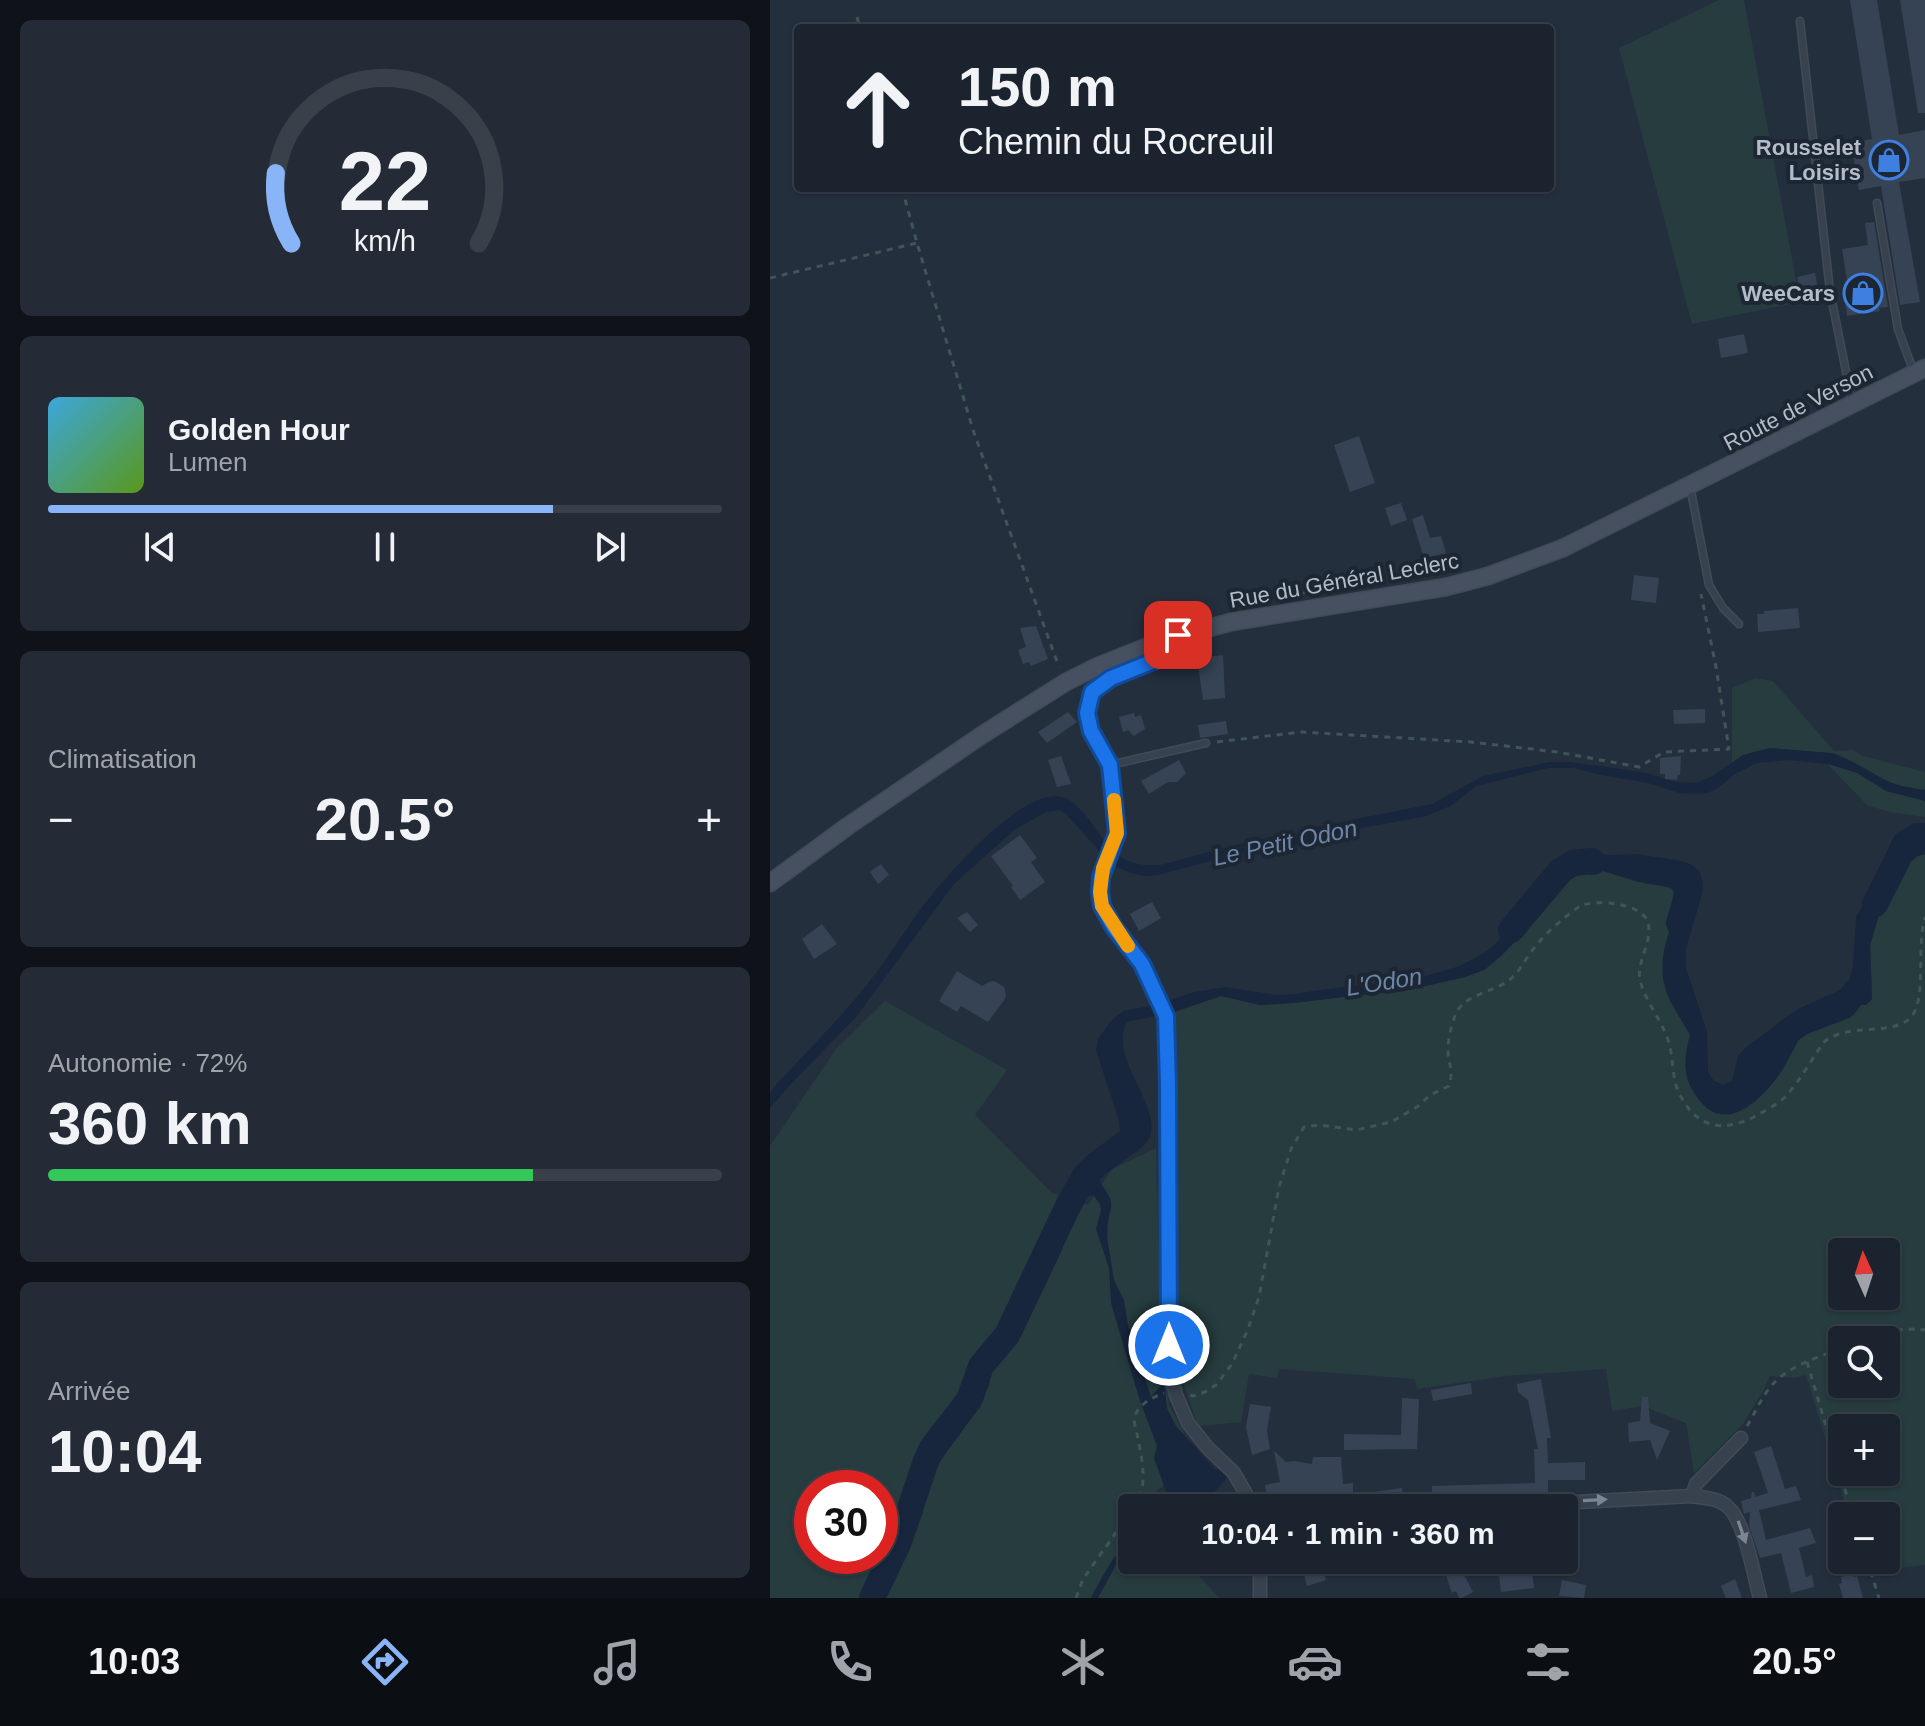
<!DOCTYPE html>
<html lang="fr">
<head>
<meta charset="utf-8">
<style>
	:root { --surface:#1b232e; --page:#242b36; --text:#f1f3f6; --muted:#a0a4aa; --line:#39404a; --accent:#8ab4f8 }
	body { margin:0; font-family:Helvetica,sans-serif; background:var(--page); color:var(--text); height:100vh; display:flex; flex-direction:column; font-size:30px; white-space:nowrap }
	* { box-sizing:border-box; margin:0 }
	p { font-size:26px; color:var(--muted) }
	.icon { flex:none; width:44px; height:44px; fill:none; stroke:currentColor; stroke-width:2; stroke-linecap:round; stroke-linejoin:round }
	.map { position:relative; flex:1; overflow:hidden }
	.panel { display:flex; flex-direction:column; gap:20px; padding:20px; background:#0f1319; width:770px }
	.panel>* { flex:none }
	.top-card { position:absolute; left:24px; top:24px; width:760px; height:168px; border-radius:8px; box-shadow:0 2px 6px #0004,0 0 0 2px var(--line); background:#1b232e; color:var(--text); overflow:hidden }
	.needle { width:52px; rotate:357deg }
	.controls { position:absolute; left:1058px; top:1238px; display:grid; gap:16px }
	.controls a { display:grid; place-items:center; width:72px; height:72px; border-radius:8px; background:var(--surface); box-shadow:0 2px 6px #0004,0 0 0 2px var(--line); font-size:40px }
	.speed { position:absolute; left:24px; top:1470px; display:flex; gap:16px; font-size:40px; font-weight:700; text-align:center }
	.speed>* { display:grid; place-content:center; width:104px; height:104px; border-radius:50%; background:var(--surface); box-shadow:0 2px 6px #0004,0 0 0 2px var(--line); line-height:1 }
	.speed .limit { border:12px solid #d22; background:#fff; color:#111 }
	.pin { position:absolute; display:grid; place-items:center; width:68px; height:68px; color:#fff; margin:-34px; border-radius:16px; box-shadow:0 4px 12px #0006 }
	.me { position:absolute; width:88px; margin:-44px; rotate:0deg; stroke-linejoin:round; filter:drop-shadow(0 0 6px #0008) }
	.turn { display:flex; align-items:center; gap:28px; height:168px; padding:0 32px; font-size:36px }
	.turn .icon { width:104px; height:104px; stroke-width:2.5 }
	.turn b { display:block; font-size:56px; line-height:68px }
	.big { font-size:60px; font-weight:800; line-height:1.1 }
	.panel .widget { flex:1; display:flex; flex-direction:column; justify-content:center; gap:12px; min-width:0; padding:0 28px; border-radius:12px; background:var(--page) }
	.panel .dial { align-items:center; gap:0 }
	.dial svg { height:208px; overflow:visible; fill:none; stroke:var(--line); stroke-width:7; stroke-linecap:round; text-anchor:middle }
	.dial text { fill:var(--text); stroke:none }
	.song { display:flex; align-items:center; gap:24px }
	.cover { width:96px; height:96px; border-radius:12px; background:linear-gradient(135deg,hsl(200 70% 55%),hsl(90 70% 35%)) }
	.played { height:8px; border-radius:4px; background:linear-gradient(90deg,var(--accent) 75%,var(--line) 75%) }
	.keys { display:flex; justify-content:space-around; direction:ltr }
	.heat { display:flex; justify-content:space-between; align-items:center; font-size:44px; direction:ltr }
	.charge { height:12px; border-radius:6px; background:linear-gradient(90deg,#34c759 72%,var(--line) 0) }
	.trip { position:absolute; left:348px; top:1494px; width:460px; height:80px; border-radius:8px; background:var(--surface); box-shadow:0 2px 6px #0004,0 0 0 2px var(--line); font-weight:800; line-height:80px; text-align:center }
	.tabs { display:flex; height:128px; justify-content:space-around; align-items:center; background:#0b0e12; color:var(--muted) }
	.tabs .icon { width:56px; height:56px }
	.tabs .current { color:var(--accent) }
	.tabs b { font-size:36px; color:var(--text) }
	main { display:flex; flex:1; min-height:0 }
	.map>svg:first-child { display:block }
	.green { fill:#263c3f; fill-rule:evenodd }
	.water { fill:#17263c }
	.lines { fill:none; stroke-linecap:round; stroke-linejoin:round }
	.river { stroke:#17263c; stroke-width:26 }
	.building { fill:#364354 }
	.service-casing { stroke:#414a57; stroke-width:9 }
	.minor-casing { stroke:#414a57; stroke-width:15 }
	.secondary-casing { stroke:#414a57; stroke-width:19 }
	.path { stroke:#3f5557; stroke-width:3; stroke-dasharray:6 6; stroke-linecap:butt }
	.service { stroke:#38414e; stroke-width:6 }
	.minor { stroke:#38414e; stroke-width:12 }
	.secondary { stroke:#465061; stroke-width:16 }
	.oneway { fill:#7c8592 }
	.route-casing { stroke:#114b97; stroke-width:20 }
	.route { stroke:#1a73e8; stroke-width:14 }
	.slow { stroke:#f59e0b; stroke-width:14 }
	.labels { text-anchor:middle; stroke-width:8; stroke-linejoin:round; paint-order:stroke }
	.poi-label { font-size:22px; font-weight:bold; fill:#b4bcc9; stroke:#1d2633; text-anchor:end }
	.street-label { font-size:22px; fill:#b4bcc9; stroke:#1d2633 }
	.water-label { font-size:24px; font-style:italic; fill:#6d86a8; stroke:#1d2633 }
</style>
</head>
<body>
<main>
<section class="panel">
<div class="widget dial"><svg viewBox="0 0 100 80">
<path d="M14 69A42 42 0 1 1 86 69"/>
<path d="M14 69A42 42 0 0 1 8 42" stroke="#8ab4f8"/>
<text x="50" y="56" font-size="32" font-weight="700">22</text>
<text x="50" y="72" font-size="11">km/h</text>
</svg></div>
<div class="widget">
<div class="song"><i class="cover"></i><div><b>Golden Hour</b><p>Lumen</p></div></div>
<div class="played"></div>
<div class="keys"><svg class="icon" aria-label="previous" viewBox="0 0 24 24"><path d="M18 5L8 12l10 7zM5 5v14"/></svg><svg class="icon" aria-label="pause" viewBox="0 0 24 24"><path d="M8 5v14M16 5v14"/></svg><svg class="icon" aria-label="next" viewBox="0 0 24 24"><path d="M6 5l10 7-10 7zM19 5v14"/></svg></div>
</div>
<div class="widget"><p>Climatisation</p>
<div class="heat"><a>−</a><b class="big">20.5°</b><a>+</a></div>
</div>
<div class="widget"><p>Autonomie · 72%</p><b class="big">360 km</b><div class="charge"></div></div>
<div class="widget"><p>Arrivée</p><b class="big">10:04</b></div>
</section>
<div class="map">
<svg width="1155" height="1598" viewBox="0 0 1155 1598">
	<rect width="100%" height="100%" fill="#242f3e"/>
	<!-- green -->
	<g class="green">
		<polygon points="949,0 974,0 1030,302 922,324 849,48"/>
		<polygon points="985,678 1003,681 1064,751 1083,750 1093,756 1155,772 1155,817 1119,812 1097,805 1046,752 999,748 962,763 962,688"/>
		<path d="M1155 849V1565L1096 1572 1092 1560H1116V1516H1079L1036 1375 1025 1378 1000 1376 993 1391 973 1424 924 1473 916 1423 872 1406 842 1411 836 1369 736 1376 647 1389 645 1379 509 1369 507 1378 479 1374 471 1422 428 1426 408 1369 404 1215V1012L451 996 490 1005 524 1003 606 993 629 992 695 977 714 970 731 956 765 921 805 874 817 871H833L869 882 907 879 913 880 918 885 898 936 896 992 920 1035C911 1072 915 1091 946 1114L968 1112 985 1102 1011 1071 1038 1024 1050 1014 1081 1005H1096L1102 999 1100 945 1121 874C1127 859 1140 853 1155 849ZM1072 1252H1116V1296H1072ZM1072 1340H1116V1384H1072ZM1072 1428H1116V1472H1072Z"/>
		<path d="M115 1001 237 1070 205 1115 282 1193 318 1205 342 1169 386 1148 391 1335 399 1405 414 1433 398 1441 407 1471 370 1508H362V1560H415L449 1598H0V1146L66 1049ZM42 1488H110V1556H42Z"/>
	</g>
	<!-- water -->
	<g class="water">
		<path d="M999 748 1062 753C1084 760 1101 774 1122 783 1133 787 1144 788 1155 790V801L1116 791 1087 773 1058 764 1017 760 987 763 965 774 948 788 937 793 928 794 909 793 878 783 836 776 803 768H778L707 786 680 806 657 816 559 834 525 846H502L491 848 388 875 375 876 361 873 342 865 295 813 290 810 276 812 244 830 184 884 86 1017 20 1085 0 1108V1094L5 1086C37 1051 70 1019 99 982 118 958 134 932 152 907 176 876 244 797 285 796 314 796 327 841 349 856 362 865 376 866 390 865L481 841 511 835 518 837 528 835 546 827 662 804 713 776 780 762H799L837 767 877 773 905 782 926 783 941 777 973 755Z"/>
		<path d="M1144 823H1155V849C1140 853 1127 859 1121 874L1100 945 1102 999 1096 1005C1081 1005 1061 1007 1048 1016 1031 1026 1023 1055 1011 1072 988 1104 950 1140 922 1089 912 1072 915 1054 920 1035 913 1022 904 1010 898 996 882 958 904 921 918 885L913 880 907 879 869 882 833 871H817L805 874 765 921 731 956 714 970 695 977 629 992 606 993 524 1003 490 1005 451 996 404 1012 357 1022C336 1057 397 1111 378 1140 368 1156 341 1161 329 1178 331 1185 335 1189 339 1196 344 1207 339 1212 338 1223 337 1228 338 1232 337 1237L344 1280 354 1300 358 1325 381 1397 394 1382 397 1408 406 1426 444 1468 459 1474 452 1484 428 1508H402L384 1458 387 1446 370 1401 341 1303 339 1268 326 1229 331 1210 330 1204 324 1196 318 1195 308 1202 291 1252 250 1338 228 1357 218 1375 220 1382 212 1403 166 1467 158 1482 153 1494V1512L141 1544 115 1598H100L167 1444 203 1389 239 1327 272 1266 305 1196 337 1160 347 1146 350 1132 349 1121 326 1050 328 1039 341 1021 353 1011 385 1005 424 992 456 987 506 995 525 994 550 990 633 980 655 976 690 966 717 951 728 941 797 864 825 853 838 855 867 854 912 861 922 865 930 872 933 884 932 894 916 949V968L937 1032 938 1072 944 1081 953 1085 962 1081 968 1056 975 1048 1028 1009 1072 989 1079 981 1083 967 1086 917 1104 885 1122 840 1127 833Z"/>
		<path d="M362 1537V1552L347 1563 328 1598H321C331 1579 346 1550 362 1537Z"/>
	</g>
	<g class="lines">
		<!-- river -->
		<g class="river">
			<path d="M879 871C923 875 921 887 909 923"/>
			<polyline points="1105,904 1131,853 1142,844 1155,841"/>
			<polyline points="741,930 790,871 803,863 822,861 823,862"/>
			<polyline points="1017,1032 1032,1022 1074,1006 1085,992"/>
			<polyline points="102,1598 128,1544 156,1461 162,1448 199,1400 211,1366 237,1335 298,1206 315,1176 326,1165 361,1139 364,1132"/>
		</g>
	</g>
	<!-- building -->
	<g class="building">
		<polygon points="1080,0 1107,0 1129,135 1155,130 1155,178 1129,182 1150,302 1130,305 1111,186 1089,190 1081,143 1102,139"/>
		<polygon points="1130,0 1155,0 1155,113 1148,113"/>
		<polygon points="1104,222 1118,307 1109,308 1110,311 1077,316 1075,301 1080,300 1072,249 1098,245 1095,223"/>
		<polygon points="1045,273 1049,296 1031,299 1027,277"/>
		<polygon points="974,334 978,353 951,358 948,339"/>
		<polygon points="589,436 605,483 580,492 564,445"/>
		<polygon points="631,503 637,520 621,526 615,508"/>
		<polygon points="653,515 660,538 671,536 676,553 654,558 642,519"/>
		<polygon points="864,575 889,578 886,603 861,600"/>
		<polygon points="1028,608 1030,628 988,632 987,614 994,614 994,611"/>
		<polygon points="266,626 278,659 261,666 259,662 253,664 248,650 256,647 250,628"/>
		<polygon points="453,655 455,698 433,700 427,658"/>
		<polygon points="935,709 935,723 904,724 903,710"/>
		<polygon points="298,712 307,722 277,743 268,732"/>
		<polygon points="364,713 365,717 371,715 375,729 364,736 358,730 353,732 349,717"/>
		<polygon points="456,721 458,734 430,738 428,725"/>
		<polygon points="291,756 301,784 287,787 278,760"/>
		<polygon points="911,756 910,775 908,775 907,780 895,779 895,774 890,774 890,758"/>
		<polygon points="409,760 416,773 407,782 398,782 379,794 371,781"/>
		<polygon points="250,835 267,858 261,862 275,882 250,900 241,887 243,886 221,856"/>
		<polygon points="111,864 119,875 108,884 100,872"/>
		<polygon points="382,902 391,918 369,931 360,914"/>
		<polygon points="197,912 208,925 200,932 187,918"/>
		<polygon points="52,924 67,944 44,959 32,939"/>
		<polygon points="187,971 212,986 219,982 224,981 234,987 236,995 235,999 218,1022 191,1006 187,1012 169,1001"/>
		<polygon points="771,1379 781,1438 777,1438 778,1463 815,1462 815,1480 778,1480 778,1494 662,1500 662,1486 765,1483 764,1449 768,1449 758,1400 748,1392 747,1384"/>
		<polygon points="701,1383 702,1394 663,1401 661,1390"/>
		<polygon points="872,1397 878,1397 880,1423 900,1431 887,1460 880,1440 859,1442 858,1423 870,1421"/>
		<polygon points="632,1398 649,1399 647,1449 574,1450 574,1434 631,1435"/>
		<polygon points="480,1404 501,1407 497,1430 500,1449 482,1455 476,1427"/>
		<polygon points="1001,1446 1015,1489 1026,1486 1031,1500 989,1510 996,1540 1040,1528 1046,1543 1029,1548 1036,1577 1042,1575 1044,1587 1021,1593 1011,1553 990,1558 979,1526 980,1512 974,1514 971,1501 981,1498 982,1492 984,1492 985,1497 998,1493 984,1452"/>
		<polygon points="504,1451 516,1462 524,1461 542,1464 543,1457 571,1457 573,1484 583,1483 583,1500 566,1500 567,1508 494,1508 491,1496 497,1495 495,1485 510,1482"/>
		<polygon points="632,1488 634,1502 598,1506 597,1493"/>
		<polygon points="530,1560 551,1560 556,1580 537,1586"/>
		<polygon points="587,1560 605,1560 607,1570 589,1573"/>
		<polygon points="685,1563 690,1572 692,1571 703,1592 692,1598 689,1598 686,1591 682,1593 674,1569"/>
		<polygon points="762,1571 764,1588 731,1592 729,1575"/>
		<polygon points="1083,1574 1084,1577 1087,1576 1093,1598 1073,1598 1069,1584 1072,1583 1071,1577"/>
		<polygon points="965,1579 972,1598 956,1598 951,1586"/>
		<polygon points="792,1580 816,1585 814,1598 789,1596"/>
	</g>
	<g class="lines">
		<defs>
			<g id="service">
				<polyline points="1030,21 1060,291 1082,402"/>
				<polyline points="1107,203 1128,329 1143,370"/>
				<polyline points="920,486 939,585 953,608 969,624"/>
				<polyline points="402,621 408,635"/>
				<polyline points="340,765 436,743"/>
			</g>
			<g id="minor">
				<polyline points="408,635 409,646 404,653 341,678 322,692 317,713 321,731 340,765 347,833 331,877 330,892 332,906 343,926 372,964 396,1016 398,1084 399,1365 406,1395 418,1423 437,1447 464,1473 484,1508"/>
				<polyline points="922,1496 926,1484 971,1438"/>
				<path d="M691 1508 922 1496C934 1498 949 1498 958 1507 975 1522 984 1576 990 1598"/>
				<polyline points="490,1598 490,1560"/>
			</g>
			<polyline id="secondary" points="0,883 78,826 212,735 296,682 328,666 391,641 461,622 676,587 718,576 793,548 1155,368"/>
		</defs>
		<!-- service casing -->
		<use href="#service" class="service-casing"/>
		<!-- minor casing -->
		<use href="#minor" class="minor-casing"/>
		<!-- secondary casing -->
		<use href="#secondary" class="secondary-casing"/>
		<!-- path -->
		<g class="path">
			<polyline points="87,17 90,28"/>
			<polyline points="132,188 147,243 204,433 289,667"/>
			<polyline points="0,278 147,243"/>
			<polyline points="494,600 550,590"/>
			<polyline points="447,742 531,732 701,742 787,752 869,767 894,752 959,749 946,667 931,594"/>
			<path d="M1092 1340C1111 1332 1135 1327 1155 1330"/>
			<polyline points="1037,1362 1083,1516"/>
			<path d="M420 1395 423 1396 435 1392 446 1385 462 1364 478 1329 489 1297 509 1187 521 1149 534 1127 550 1125 586 1130 621 1122 647 1107 660 1095 679 1086C684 1070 678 1064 678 1049 678 1038 682 1023 686 1013 695 995 722 992 738 981 749 973 753 963 761 952 773 935 793 918 810 906 826 899 869 903 877 920 885 939 866 960 870 980 875 1001 891 1019 898 1040 904 1058 901 1076 909 1093 926 1128 952 1133 984 1117 994 1111 1007 1105 1015 1097 1030 1081 1041 1060 1054 1042 1080 1020 1131 1040 1145 1011 1155 988 1147 945 1155 917"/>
			<path d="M977 1426C985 1413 993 1394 1004 1383 1021 1365 1049 1357 1072 1348"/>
			<path d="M364 1508C379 1486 372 1459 367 1434 366 1429 363 1421 365 1416 368 1404 384 1397 394 1393"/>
			<polyline points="1097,1560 1109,1598"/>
			<polyline points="306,1598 313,1579 362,1510"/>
		</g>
		<!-- service -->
		<use href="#service" class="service"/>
		<!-- minor -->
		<use href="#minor" class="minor"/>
		<!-- secondary -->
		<use href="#secondary" class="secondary"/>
	</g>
	<!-- one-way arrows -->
	<defs><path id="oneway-solid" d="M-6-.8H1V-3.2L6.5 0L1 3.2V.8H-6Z" transform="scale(2)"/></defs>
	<g class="oneway">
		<use href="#oneway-solid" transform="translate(825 1500) rotate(-3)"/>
		<use href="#oneway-solid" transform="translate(972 1532) rotate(71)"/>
	</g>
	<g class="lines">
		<defs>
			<polyline id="route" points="399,1345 398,1084 396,1016 372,964 343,926 332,906 330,892 331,877 347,833 340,765 321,731 317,713 322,692 341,678 404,653 409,646 408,635"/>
		</defs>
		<!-- route casing -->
		<use href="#route" class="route-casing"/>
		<!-- route -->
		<use href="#route" class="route"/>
		<!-- slow -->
		<polyline class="slow" points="344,800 347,833 333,868 330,892 332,906 358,946"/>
	</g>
	<!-- icons -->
	<defs>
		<symbol id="shop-ring" viewBox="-11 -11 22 22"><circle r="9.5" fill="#1d2633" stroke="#3f7fe0" stroke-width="1.5"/><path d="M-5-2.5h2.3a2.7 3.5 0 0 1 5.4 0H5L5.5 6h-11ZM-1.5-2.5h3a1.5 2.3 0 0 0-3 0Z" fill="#3f7fe0"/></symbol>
	</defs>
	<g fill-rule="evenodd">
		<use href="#shop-ring" x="1097" y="138" width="44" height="44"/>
		<use href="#shop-ring" x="1071" y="271" width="44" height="44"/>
	</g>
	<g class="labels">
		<!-- poi labels -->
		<g class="poi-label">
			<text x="1091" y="155">Rousselet<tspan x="1091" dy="25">Loisirs</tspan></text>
			<text x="1065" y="301">WeeCars</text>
		</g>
		<!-- street labels -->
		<g class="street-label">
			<text transform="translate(1028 407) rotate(-27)" y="8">Route de Verson</text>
			<text transform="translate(574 580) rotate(-10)" y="8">Rue du Général Leclerc</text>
		</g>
		<!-- water labels -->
		<g class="water-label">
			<text transform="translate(515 843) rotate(-12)" y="8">Le Petit Odon</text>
			<text transform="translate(614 982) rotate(-9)" y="8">L'Odon</text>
		</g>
	</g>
</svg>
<div class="controls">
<a><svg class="needle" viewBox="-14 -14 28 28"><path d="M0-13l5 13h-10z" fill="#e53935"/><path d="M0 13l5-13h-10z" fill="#a0a4aa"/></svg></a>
<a><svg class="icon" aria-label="search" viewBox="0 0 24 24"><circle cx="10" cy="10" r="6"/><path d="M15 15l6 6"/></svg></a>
<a>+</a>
<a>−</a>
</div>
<div class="speed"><div class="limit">30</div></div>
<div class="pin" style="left:408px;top:635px;background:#d93025"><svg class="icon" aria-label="arrive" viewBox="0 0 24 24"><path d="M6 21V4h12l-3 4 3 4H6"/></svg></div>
<svg class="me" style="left:399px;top:1345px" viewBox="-20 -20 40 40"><circle r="17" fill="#1a73e8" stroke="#fff" stroke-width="3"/><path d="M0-11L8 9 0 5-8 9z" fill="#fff"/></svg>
<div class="trip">10:04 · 1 min · 360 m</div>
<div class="top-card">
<div class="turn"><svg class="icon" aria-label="ahead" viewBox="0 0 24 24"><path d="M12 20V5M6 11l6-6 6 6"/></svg><div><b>150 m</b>Chemin du Rocreuil</div></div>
</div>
</div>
</main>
<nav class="tabs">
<b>10:03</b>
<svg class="icon current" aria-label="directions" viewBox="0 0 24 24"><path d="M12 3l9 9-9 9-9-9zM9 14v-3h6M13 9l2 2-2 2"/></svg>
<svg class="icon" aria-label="music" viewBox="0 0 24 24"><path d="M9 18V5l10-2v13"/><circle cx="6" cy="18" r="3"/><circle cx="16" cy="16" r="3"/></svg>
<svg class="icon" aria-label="phone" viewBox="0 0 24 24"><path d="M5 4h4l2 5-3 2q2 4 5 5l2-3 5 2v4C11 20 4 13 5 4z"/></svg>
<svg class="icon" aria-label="climate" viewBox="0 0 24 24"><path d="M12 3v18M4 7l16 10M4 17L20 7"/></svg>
<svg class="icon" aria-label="car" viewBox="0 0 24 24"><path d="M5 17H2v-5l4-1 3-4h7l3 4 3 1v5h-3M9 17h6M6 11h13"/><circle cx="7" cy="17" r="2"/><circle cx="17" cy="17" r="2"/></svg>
<svg class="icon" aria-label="filters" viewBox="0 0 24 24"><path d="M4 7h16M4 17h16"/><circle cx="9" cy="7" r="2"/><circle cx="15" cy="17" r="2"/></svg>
<b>20.5°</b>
</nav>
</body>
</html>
